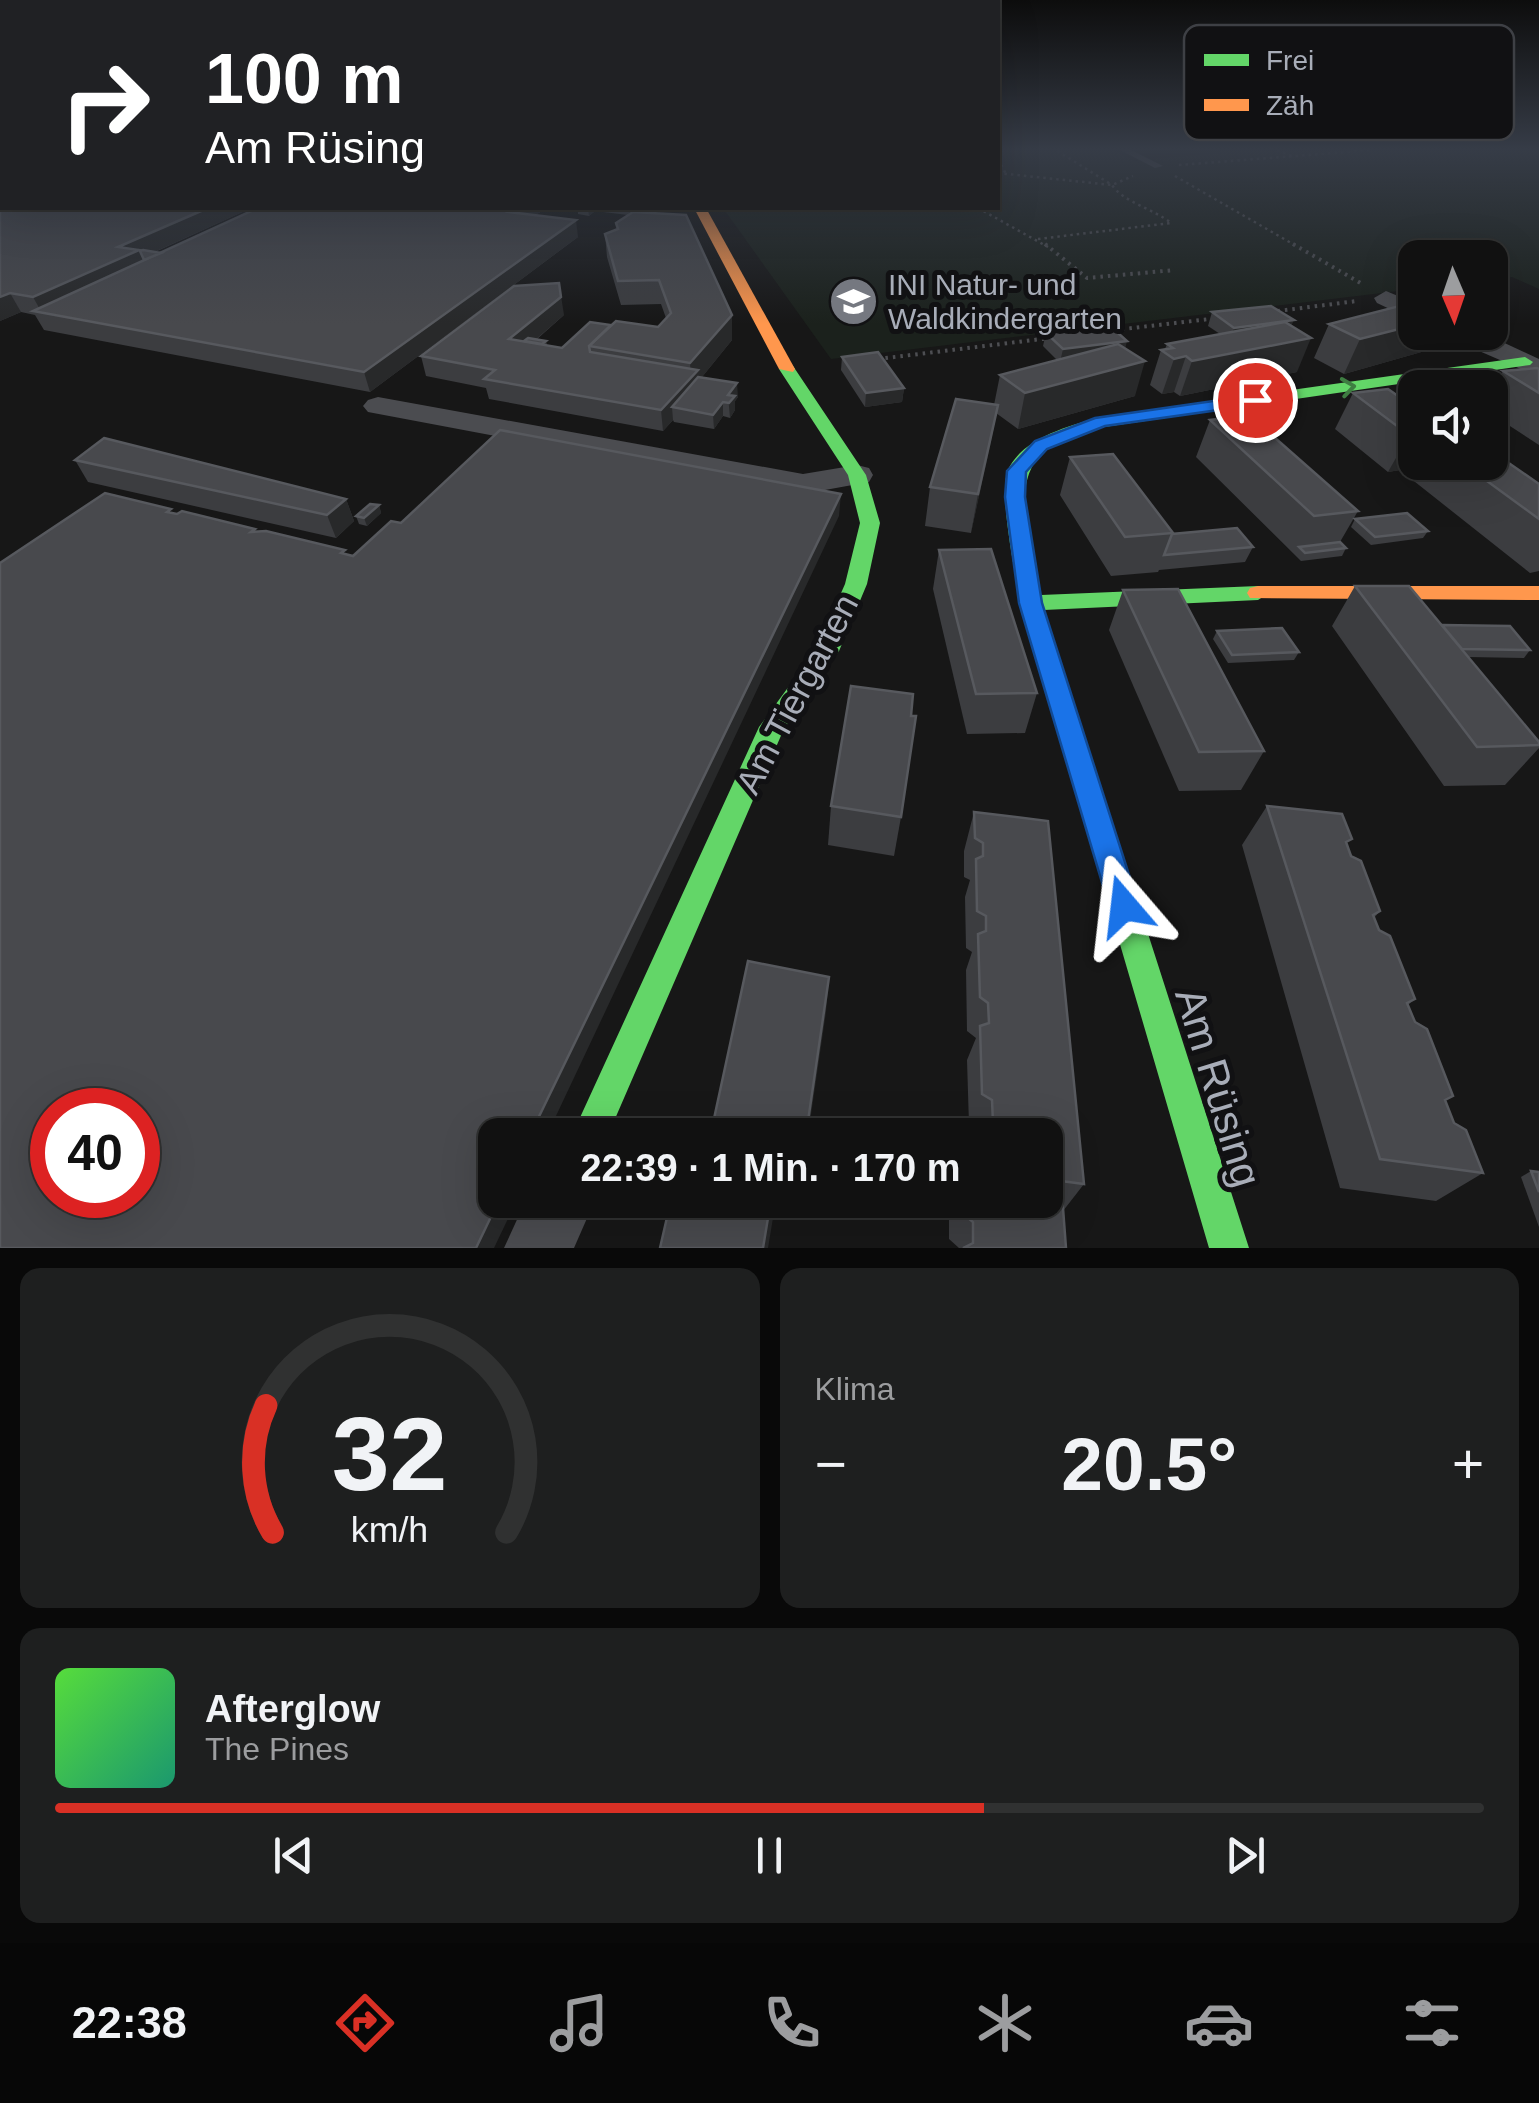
<!DOCTYPE html>
<html lang="de">
<head>
<meta charset="utf-8">
<style>
	:root { --surface:#111; --page:#1e1f1f; --text:#f1f3f6; --muted:#9c9d9f; --line:#303131; --accent:#d93025 }
	body { margin:0; font-family:Arial,sans-serif; background:var(--page); color:var(--text); height:100vh; display:flex; flex-direction:column; font-size:38px; white-space:nowrap }
	* { box-sizing:border-box; margin:0 }
	p { font-size:32px; color:var(--muted) }
	.icon { flex:none; width:55px; height:55px; fill:none; stroke:currentColor; stroke-width:2; stroke-linecap:round; stroke-linejoin:round }
	.map { position:relative; height:1248px; overflow:hidden }
	.drawer { display:flex; flex-direction:column; gap:20px; padding:20px; background:#090909; flex:1 }
	.drawer>* { flex:none }
	.top-card { position:absolute; left:0px; top:0px; width:1000px; height:210px; box-shadow:0 10px 40px #0002,0 0 0 2px var(--line); background:#202124; color:#fff; overflow:hidden }
	.needle { width:65px; rotate:178deg }
	.buttons { position:absolute; left:1398px; top:240px; display:grid; gap:20px }
	.buttons a { display:grid; place-items:center; width:110px; height:110px; border-radius:20px; background:var(--surface); box-shadow:0 10px 40px #0002,0 0 0 2px var(--line); font-size:50px }
	.speed { position:absolute; left:30px; top:1088px; display:flex; gap:20px; font-size:50px; font-weight:700; text-align:center }
	.speed>* { display:grid; place-content:center; width:130px; height:130px; border-radius:50%; background:var(--surface); box-shadow:0 10px 40px #0002,0 0 0 2px var(--line); line-height:1 }
	.speed .limit { border:15px solid #d22; background:#fff; color:#111 }
	.pin { position:absolute; display:grid; place-items:center; width:85px; height:85px; color:#fff; margin:-42px; border:5px solid #fff; border-radius:50%; box-shadow:0 2px 10px #0007 }
	.me { position:absolute; width:110px; margin:-55px; rotate:343deg; stroke-linejoin:round; filter:drop-shadow(0 0 8px #0008) }
	.turn { display:flex; align-items:center; gap:35px; height:210px; padding:0 40px; font-size:45px }
	.turn .icon { width:130px; height:130px; stroke-width:2.5 }
	.turn b { display:block; font-size:70px; line-height:85px }
	.big { font-size:75px; font-weight:700; line-height:1.1 }
	.drawer .widget { flex:1; display:flex; flex-direction:column; justify-content:center; gap:15px; min-width:0; padding:0 35px; border-radius:20px; background:var(--page) }
	.drawer .dial { align-items:center; gap:0 }
	.dial svg { height:260px; overflow:visible; fill:none; stroke:var(--line); stroke-width:7; stroke-linecap:round; text-anchor:middle }
	.dial text { fill:var(--text); stroke:none }
	.song { display:flex; align-items:center; gap:30px }
	.cover { width:120px; height:120px; border-radius:15px; background:linear-gradient(135deg,hsl(110 70% 55%),hsl(160 70% 35%)) }
	.played { height:10px; border-radius:5px; background:linear-gradient(90deg,var(--accent) 65%,var(--line) 65%) }
	.keys { display:flex; justify-content:space-around; direction:ltr }
	.heat { display:flex; justify-content:space-between; align-items:center; font-size:55px; direction:ltr }
	.drawer .tiles { flex:1; display:grid; gap:20px; grid-template-columns:1fr 1fr }
	.widget:last-child { grid-column:span 2 }
	.trip { position:absolute; left:478px; top:1118px; width:585px; height:100px; border-radius:20px; background:var(--surface); box-shadow:0 10px 40px #0002,0 0 0 2px var(--line); font-weight:700; line-height:100px; text-align:center }
	.menu { display:flex; height:160px; justify-content:space-around; align-items:center; background:#070707; color:var(--muted) }
	.menu .icon { width:70px; height:70px }
	.menu .on { color:var(--accent) }
	.menu b { font-size:45px; color:var(--text) }
	.map>svg:first-child { display:block }
	.green { fill:#1b211c }
	.lines { fill:none; stroke-linecap:round; stroke-linejoin:round }
	.path-far1 { stroke:#4d4e52; stroke-width:2.5; stroke-dasharray:2.5 4; stroke-linecap:butt }
	.path { stroke:#4d4e52; stroke-width:4; stroke-dasharray:2.5 5; stroke-linecap:butt }
	.lane { fill:#4b4c50; fill-rule:evenodd }
	.street { fill:#4b4c50; fill-rule:evenodd }
	.fast { fill:#63d668; fill-rule:evenodd }
	.slow { fill:#ff974d; fill-rule:evenodd }
	.wall { fill:#3c3d40 }
	.shaded-wall { fill:#28292a }
	.building { fill:#48494d; stroke:#57595e; stroke-width:2.5; fill-rule:evenodd }
	.oneway { stroke:#3e7d42 }
	.route { fill:#1a73e8; stroke:#114b97; stroke-width:2.5 }
	.labels { text-anchor:middle; stroke-width:10; stroke-linejoin:round; paint-order:stroke }
	.far-poi-label { font-size:30px; fill:#a8adb8; stroke:#111113; text-anchor:start }
	.street-label { font-size:35px; fill:#a8adb8; stroke:#111113 }
	.near-street-label { font-size:42px; fill:#a8adb8; stroke:#111113 }
	.key { fill:#111113; stroke:#3e4045; stroke-width:2.5 }
	.key-label { font-size:28px; fill:#a8adb8 }
</style>
</head>
<body>
<div class="map">
<svg width="1539" height="1248" viewBox="0 0 1539 1248">
	<rect width="100%" height="100%" fill="#171717"/>
	<!-- green -->
	<polygon class="green" points="998,150 1114,150 1134,161 1219,153 1216,150 1539,150 1539,289 1512,277 1490,280 1490,258 1415,258 1415,289 831,359 723,208 998,208"/>
	<g class="lines">
		<!-- path-far1 -->
		<g class="path-far1">
			<polyline points="1277,150 1294,157"/>
			<polyline points="998,159 1006,174"/>
			<polyline points="1179,165 1372,150"/>
			<polyline points="998,173 1112,185 1133,176"/>
			<polyline points="1175,176 1298,247"/>
			<polyline points="978,208 1048,247"/>
			<path d="M1038 239 1171 223C1154 209 1123 202 1112 185L1056 150"/>
		</g>
		<!-- path -->
		<g class="path">
			<polyline points="1045,244 1087,278 1175,270"/>
			<polyline points="1293,244 1364,285"/>
			<polyline points="1270,312 1357,301"/>
			<polyline points="1107,331 1218,318"/>
			<polyline points="878,359 1050,338"/>
		</g>
		<!-- lane -->
		<polygon class="lane" points="1120,150 1131,150 1163,166 1155,168"/>
		<!-- street -->
		<g class="street">
			<polygon points="1386,291 1415,303 1415,321 1377,303 1374,298"/>
			<polygon points="1445,332 1481,332 1539,359 1539,377 1449,338"/>
			<polygon points="378,397 803,474 857,465 869,468 873,475 869,482 803,494 368,412 363,406 368,400"/>
			<polygon points="526,1200 595,1200 574,1248 504,1248"/>
		</g>
		<!-- fast -->
		<g class="fast">
			<path d="M1525 357 1533 362 1530 365 1104 427C1086 434 1060 439 1045 451 1006 483 1034 552 1041 595L1258 586 1269 593 1258 600 1044 610 1249 1248H1209L1020 603C1016 575 998 493 1008 470 1022 438 1071 425 1101 417Z"/>
			<polygon points="781,366 793,366 866,475 880,523 867,584 839,651 783,731 608,1135 572,1135 759,727 817,648 845,584 860,523 848,475 779,369"/>
		</g>
		<!-- slow -->
		<g class="slow">
			<polygon points="694,208 706,208 795,369 793,372 779,369"/>
			<polygon points="1258,586 1539,586 1539,600 1250,598 1247,593 1250,588"/>
		</g>
	</g>
	<!-- wall -->
	<g class="wall">
		<polygon points="2,181 251,208 155,252 161,253 547,208 535,215 578,237 370,392 44,330 35,315 21,312 0,321"/>
		<polygon points="571,208 639,208 634,212 732,340 702,377 738,397 735,401 735,410 730,418 723,416 714,429 674,422 673,420 663,431 489,399 486,388 426,376 421,356 564,315 536,340 546,341 547,345 562,348 611,325 658,327 666,318 661,304 621,305 607,257 605,234 617,229 616,223 628,215 595,211 589,216 578,214 578,209"/>
		<polygon points="1212,312 1291,326 1297,372 1180,396 1174,392 1162,394 1150,385 1161,350 1165,349 1167,344 1220,334 1208,326"/>
		<polygon points="1329,324 1415,332 1447,332 1439,347 1344,374 1314,358"/>
		<polygon points="1046,333 1125,349 1135,396 1018,429 996,413 971,533 925,526 930,487 994,405 1000,375 1057,360 1043,346"/>
		<polygon points="842,357 904,388 902,402 865,407 841,370"/>
		<polygon points="1539,369 1539,445 1490,413 1490,393 1503,371"/>
		<polygon points="1353,393 1415,408 1415,462 1490,462 1539,484 1539,571 1530,573 1400,470 1388,472 1335,429"/>
		<polygon points="1210,420 1358,511 1340,542 1346,548 1342,556 1301,561 1196,457"/>
		<polygon points="1070,457 1173,533 1253,547 1245,562 1159,570 1158,572 1111,576 1060,495"/>
		<polygon points="75,460 346,499 354,521 336,538 88,482"/>
		<polygon points="379,505 381,513 367,526 359,524 356,516"/>
		<polygon points="1355,519 1428,531 1423,538 1371,545 1351,527"/>
		<polygon points="939,550 1037,693 1025,733 967,734 933,589"/>
		<polygon points="1355,586 1442,625 1530,650 1524,658 1468,657 1539,742 1539,748 1505,785 1444,786 1332,626"/>
		<polygon points="1123,590 1264,751 1241,790 1179,791 1109,630"/>
		<polygon points="1217,631 1299,652 1294,660 1228,663 1213,639"/>
		<polygon points="831,806 901,817 894,856 828,845"/>
		<polygon points="1267,806 1347,846 1380,911 1374,918 1415,999 1408,1005 1454,1123 1483,1173 1436,1201 1340,1188 1242,845"/>
		<polygon points="974,812 1084,1184 1063,1211 1066,1248 959,1248 949,1239 949,1200 1045,1200 1045,1135 978,1135 978,1132 969,1125 967,1060 976,1038 967,1031 966,970 972,952 966,948 965,897 970,880 964,877 964,851"/>
		<polygon points="1531,1171 1539,1172 1539,1227 1521,1177"/>
	</g>
	<!-- shaded-wall -->
	<g class="shaded-wall">
		<polygon points="208,208 251,208 143,257 148,268 42,313 33,297 118,247"/>
		<polygon points="517,208 547,208 512,229 509,212"/>
		<polygon points="588,208 595,208 595,211 589,216"/>
		<polygon points="629,208 639,208 630,216"/>
		<polygon points="576,220 578,237 370,392 364,372"/>
		<polygon points="559,283 564,315 520,353 509,339"/>
		<polygon points="10,293 21,312 0,321 0,297"/>
		<polygon points="732,315 732,340 698,382 672,407 673,420 663,431 661,410 691,377 690,363"/>
		<polygon points="1294,320 1288,333 1229,341 1234,328"/>
		<polygon points="1415,325 1415,332 1447,332 1439,347 1344,374 1360,339"/>
		<polygon points="1311,338 1297,372 1180,396 1192,361"/>
		<polygon points="1127,341 1124,354 1060,362 1063,349"/>
		<polygon points="1186,356 1174,392 1162,394 1174,359"/>
		<polygon points="1145,361 1135,396 1018,429 1025,393"/>
		<polygon points="737,383 738,397 735,401 735,410 730,418 728,395"/>
		<polygon points="904,388 902,402 865,407 866,393"/>
		<polygon points="723,402 723,416 714,429 713,415"/>
		<polygon points="998,405 991,442 971,533 978,494"/>
		<polygon points="1415,434 1415,443 1400,470 1388,472 1409,435"/>
		<polygon points="841,494 839,516 547,1135 530,1135"/>
		<polygon points="346,499 354,521 336,538 327,515"/>
		<polygon points="379,505 381,513 367,526 364,518"/>
		<polygon points="829,977 826,1012 808,1135 806,1135"/>
		<polygon points="499,1200 517,1200 494,1248 476,1248"/>
		<polygon points="771,1200 776,1200 768,1248 763,1248"/>
	</g>
	<!-- building -->
	<g class="building">
		<polygon points="2,181 2,208 208,208 118,247 139,250 33,297 10,293 0,297 0,182"/>
		<polygon points="258,208 517,208 509,212 576,220 364,372 33,311"/>
		<polygon points="633,212 686,215 732,315 690,363 589,346 616,321 658,327 671,313 659,280 618,281 605,234 618,229 616,223"/>
		<polygon points="143,250 161,253 144,260 140,251"/>
		<polygon points="559,283 561,297 509,339 562,348 590,322 611,325 589,346 590,352 698,370 661,410 484,379 495,370 421,356 514,286"/>
		<polygon points="1415,302 1415,325 1360,339 1329,324"/>
		<polygon points="1271,306 1294,320 1234,328 1212,312"/>
		<polygon points="1285,322 1311,338 1192,361 1186,356 1174,359 1161,350 1173,348 1167,344"/>
		<polygon points="1109,325 1127,341 1063,349 1046,333"/>
		<polygon points="528,338 546,341 542,344 524,341"/>
		<polygon points="1118,344 1145,361 1025,393 1000,375"/>
		<polygon points="878,352 904,388 866,393 842,357"/>
		<polygon points="1537,368 1539,369 1539,393 1503,371"/>
		<polygon points="698,377 737,383 728,395 735,396 729,403 723,402 713,415 672,407"/>
		<polygon points="1388,389 1415,408 1415,434 1409,435 1353,393"/>
		<polygon points="956,399 998,405 978,494 930,487"/>
		<polygon points="1249,415 1358,511 1314,516 1210,420"/>
		<path d="M500 430 841 494 530 1135H495V1200H499L476 1248H0V563L105 493 171 509 167 512 177 514 182 511 255 529 251 532 266 531 345 550 341 553 353 556 391 521 401 523ZM52 1110H138V1195H52Z"/>
		<polygon points="104,438 346,499 327,515 75,460"/>
		<polygon points="1490,450 1539,484 1539,519 1461,462 1490,462"/>
		<polygon points="1113,454 1173,533 1125,537 1070,457"/>
		<polygon points="370,504 379,505 364,518 356,516"/>
		<polygon points="1407,513 1428,531 1375,537 1355,519"/>
		<polygon points="1237,528 1253,547 1164,555 1172,534"/>
		<polygon points="1340,542 1346,548 1305,553 1299,547"/>
		<polygon points="991,549 1037,693 976,694 939,550"/>
		<polygon points="1355,586 1409,586 1539,742 1539,745 1477,747"/>
		<polygon points="1178,589 1264,751 1199,752 1123,590"/>
		<polygon points="1442,625 1510,626 1530,650 1462,649"/>
		<polygon points="1282,628 1299,652 1232,655 1217,631"/>
		<polygon points="851,686 913,694 911,716 916,716 901,817 831,806"/>
		<polygon points="1267,806 1342,814 1352,839 1346,842 1351,856 1361,861 1380,911 1373,915 1379,930 1390,936 1415,999 1407,1003 1415,1022 1427,1029 1453,1096 1445,1100 1454,1123 1466,1130 1483,1173 1380,1159"/>
		<polygon points="974,812 1048,821 1084,1184 1061,1181 1066,1248 963,1248 973,1243 973,1222 962,1213 962,1200 1045,1200 1045,1135 983,1135 983,1127 993,1123 992,1100 982,1094 980,1026 989,1023 988,1003 980,997 978,934 986,931 986,916 977,911 976,859 983,856 983,843 975,838"/>
		<polygon points="748,961 829,977 806,1135 686,1135 689,1122 712,1128"/>
		<polygon points="1531,1171 1539,1172 1539,1192"/>
		<polygon points="671,1200 771,1200 763,1248 660,1248"/>
	</g>
	<!-- one-way arrows -->
	<defs><path id="oneway-chevron" d="M-2-3.5L2.5 0L-2 3.5" fill="none" stroke-width="1.6" stroke-linecap="round" stroke-linejoin="round" transform="scale(2.5)"/></defs>
	<use class="oneway" href="#oneway-chevron" transform="translate(1348 387) rotate(-8)"/>
	<!-- sky -->
	<linearGradient id="sky" x2="0" y2="1"><stop stop-color="#0d0d0d"/><stop offset="0.46" stop-color="#363c47"/><stop offset="1" stop-color="#363c47" stop-opacity="0"/></linearGradient>
	<rect width="1539" height="324" fill="url(#sky)"/>
	<!-- route -->
	<polygon class="route" points="1255,395 1263,400 1261,404 1105,426 1047,449 1026,472 1025,497 1042,603 1139,906 1135,916 1124,920 1114,916 1109,906 1019,603 1005,497 1007,471 1035,441 1095,418"/>
	<!-- icons -->
	<defs>
		<symbol id="school-disc" viewBox="-11 -11 22 22"><circle r="9.5" fill="#757880" stroke="#111113"/><path d="M0-5L7-2L0 1L-7-2ZM-4 1L0 2.5L4 1V4Q0 6-4 4Z" fill="#fff"/></symbol>
	</defs>
	<g fill-rule="evenodd">
		<use href="#school-disc" x="826" y="274" width="55" height="55"/>
	</g>
	<g class="labels">
		<!-- far-poi labels -->
		<g class="far-poi-label">
			<text x="888" y="295">INI Natur- und<tspan x="888" dy="34">Waldkindergarten</tspan></text>
		</g>
		<!-- street labels -->
		<g class="street-label">
			<text transform="translate(797 694) rotate(-62)" y="12">Am Tiergarten</text>
		</g>
		<!-- near-street labels -->
		<g class="near-street-label">
			<text transform="translate(1219 1087) rotate(73)" y="15">Am Rüsing</text>
		</g>
	</g>
	<!-- legend -->
	<rect x="1184" y="25" width="330" height="115" rx="15" class="key"/>
	<rect x="1204" y="54" width="45" height="12" fill="#63d668"/>
	<rect x="1204" y="99" width="45" height="12" fill="#ff974d"/>
	<g class="key-label">
		<text x="1266" y="70">Frei</text>
		<text x="1266" y="115">Zäh</text>
	</g>
</svg>
<div class="buttons">
<a><svg class="needle" viewBox="-14 -14 28 28"><path d="M0-13l5 13h-10z" fill="#e53935"/><path d="M0 13l5-13h-10z" fill="#9c9d9f"/></svg></a>
<a><svg class="icon" aria-label="sound" viewBox="0 0 24 24"><path d="M4 9h4l5-4v14l-5-4H4zM17 9q2 3 0 6"/></svg></a>
</div>
<div class="speed"><div class="limit">40</div></div>
<div class="pin" style="left:1255px;top:400px;background:#d93025"><svg class="icon" aria-label="arrive" viewBox="0 0 24 24"><path d="M6 21V4h12l-3 4 3 4H6"/></svg></div>
<svg class="me" style="left:1124px;top:906px" viewBox="-20 -20 40 40"><path d="M0-17L14 15 0 8-14 15z" fill="#1a73e8" stroke="#fff" stroke-width="4"/></svg>
<div class="trip">22:39 · 1 Min. · 170 m</div>
<div class="top-card">
<div class="turn"><svg class="icon" aria-label="right" viewBox="0 0 24 24"><path d="M7 20v-9h11M14 6l5 5-5 5"/></svg><div><b>100 m</b>Am Rüsing</div></div>
</div>
</div>
<section class="drawer">
<div class="tiles">
<div class="widget dial"><svg viewBox="0 0 100 80">
<path d="M14 69A42 42 0 1 1 86 69"/>
<path d="M14 69A42 42 0 0 1 12 30" stroke="#d93025"/>
<text x="50" y="56" font-size="32" font-weight="700">32</text>
<text x="50" y="72" font-size="11">km/h</text>
</svg></div>
<div class="widget"><p>Klima</p>
<div class="heat"><a>−</a><b class="big">20.5°</b><a>+</a></div>
</div>
<div class="widget">
<div class="song"><i class="cover"></i><div><b>Afterglow</b><p>The Pines</p></div></div>
<div class="played"></div>
<div class="keys"><svg class="icon" aria-label="previous" viewBox="0 0 24 24"><path d="M18 5L8 12l10 7zM5 5v14"/></svg><svg class="icon" aria-label="pause" viewBox="0 0 24 24"><path d="M8 5v14M16 5v14"/></svg><svg class="icon" aria-label="next" viewBox="0 0 24 24"><path d="M6 5l10 7-10 7zM19 5v14"/></svg></div>
</div>
</div>
</section>
<nav class="menu">
<b>22:38</b>
<svg class="icon on" aria-label="directions" viewBox="0 0 24 24"><path d="M12 3l9 9-9 9-9-9zM9 14v-3h6M13 9l2 2-2 2"/></svg>
<svg class="icon" aria-label="music" viewBox="0 0 24 24"><path d="M9 18V5l10-2v13"/><circle cx="6" cy="18" r="3"/><circle cx="16" cy="16" r="3"/></svg>
<svg class="icon" aria-label="phone" viewBox="0 0 24 24"><path d="M5 4h4l2 5-3 2q2 4 5 5l2-3 5 2v4C11 20 4 13 5 4z"/></svg>
<svg class="icon" aria-label="climate" viewBox="0 0 24 24"><path d="M12 3v18M4 7l16 10M4 17L20 7"/></svg>
<svg class="icon" aria-label="car" viewBox="0 0 24 24"><path d="M5 17H2v-5l4-1 3-4h7l3 4 3 1v5h-3M9 17h6M6 11h13"/><circle cx="7" cy="17" r="2"/><circle cx="17" cy="17" r="2"/></svg>
<svg class="icon" aria-label="filters" viewBox="0 0 24 24"><path d="M4 7h16M4 17h16"/><circle cx="9" cy="7" r="2"/><circle cx="15" cy="17" r="2"/></svg>
</nav>
</body>
</html>
